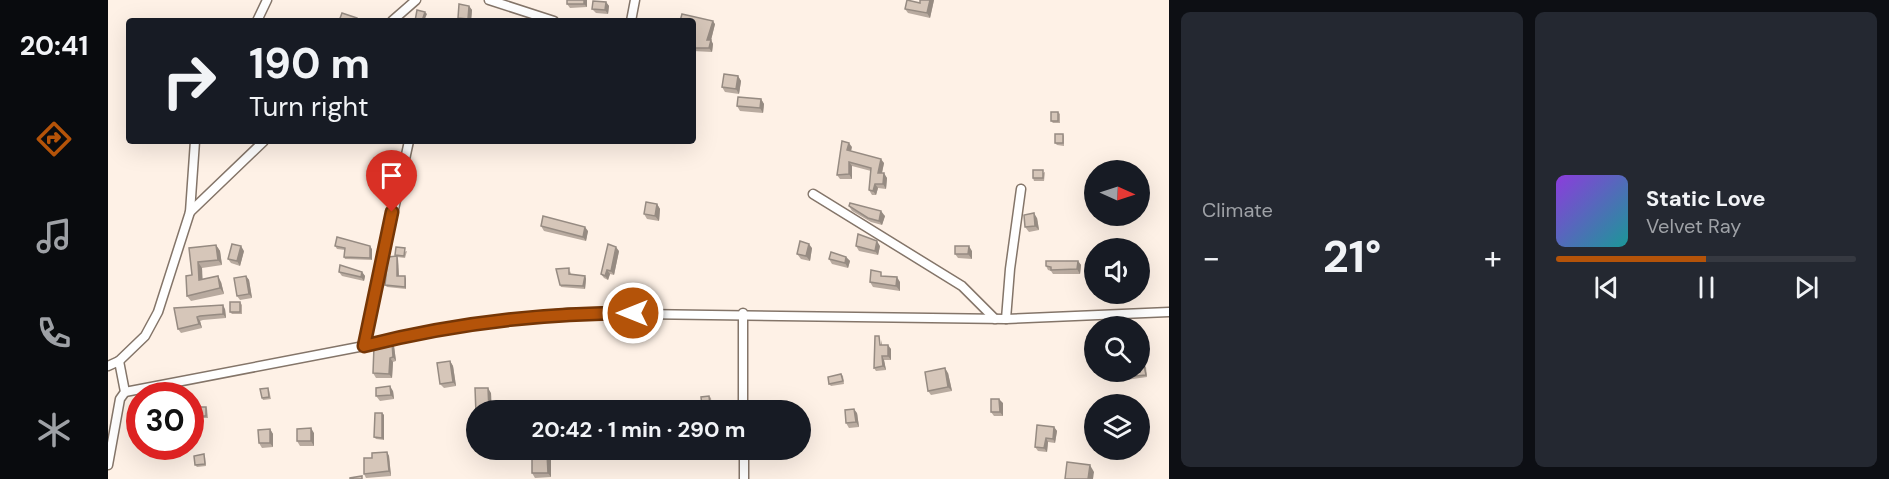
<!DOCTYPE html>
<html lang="en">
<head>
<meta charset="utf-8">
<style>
	:root { --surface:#171b24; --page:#242831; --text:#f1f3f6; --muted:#9ea1a6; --line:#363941; --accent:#b45309 }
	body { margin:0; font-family:"DM Sans",sans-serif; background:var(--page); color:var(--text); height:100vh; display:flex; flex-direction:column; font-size:22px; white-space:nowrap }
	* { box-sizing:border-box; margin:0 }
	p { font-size:20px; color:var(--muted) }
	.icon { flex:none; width:33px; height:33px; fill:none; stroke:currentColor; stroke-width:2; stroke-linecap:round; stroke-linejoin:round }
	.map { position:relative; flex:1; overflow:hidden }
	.side { display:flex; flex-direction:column; gap:12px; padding:12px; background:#0d0f14; width:720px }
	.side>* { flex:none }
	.banner { position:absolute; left:18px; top:18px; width:570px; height:126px; border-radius:6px; box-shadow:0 6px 24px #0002; background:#171b24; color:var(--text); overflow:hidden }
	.needle { width:39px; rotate:93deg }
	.controls { position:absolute; left:976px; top:160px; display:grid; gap:12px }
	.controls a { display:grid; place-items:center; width:66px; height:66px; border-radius:50%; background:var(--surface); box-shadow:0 6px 24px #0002; font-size:30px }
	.speed { position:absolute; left:18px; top:382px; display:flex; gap:12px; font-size:30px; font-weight:700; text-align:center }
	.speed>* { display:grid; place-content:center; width:78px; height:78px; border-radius:50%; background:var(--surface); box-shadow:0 6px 24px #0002; line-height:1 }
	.speed .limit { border:9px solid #d22; background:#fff; color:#111 }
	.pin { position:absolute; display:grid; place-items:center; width:51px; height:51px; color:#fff; margin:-62px -26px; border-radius:50% 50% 50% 0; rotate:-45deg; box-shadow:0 0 6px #0007 }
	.pin .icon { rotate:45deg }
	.me { position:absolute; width:66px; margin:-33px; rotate:270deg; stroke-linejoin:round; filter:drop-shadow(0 0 4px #0008) }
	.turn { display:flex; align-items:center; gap:21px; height:126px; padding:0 24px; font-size:27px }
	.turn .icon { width:78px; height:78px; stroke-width:2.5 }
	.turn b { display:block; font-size:42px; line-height:51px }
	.big { font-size:45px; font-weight:700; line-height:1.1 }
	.side .tile { flex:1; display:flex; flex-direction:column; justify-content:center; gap:9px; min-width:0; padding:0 21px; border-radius:9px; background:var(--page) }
	.song { display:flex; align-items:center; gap:18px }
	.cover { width:72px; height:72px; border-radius:9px; background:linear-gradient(135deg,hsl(270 70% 55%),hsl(180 70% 35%)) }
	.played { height:6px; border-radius:3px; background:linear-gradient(90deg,var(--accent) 50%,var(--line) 50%) }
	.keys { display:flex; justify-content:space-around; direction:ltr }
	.heat { display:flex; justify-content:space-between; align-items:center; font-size:33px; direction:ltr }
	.side .tiles { flex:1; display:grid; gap:12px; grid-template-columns:repeat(2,1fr) }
	.trip { position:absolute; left:358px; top:400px; width:345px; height:60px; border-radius:30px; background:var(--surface); box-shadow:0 6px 24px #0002; font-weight:700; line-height:60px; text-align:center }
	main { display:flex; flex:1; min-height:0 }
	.tab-bar { display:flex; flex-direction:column; width:108px; justify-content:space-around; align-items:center; background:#090b0e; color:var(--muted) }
	.tab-bar .icon { width:42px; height:42px }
	.tab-bar .selected { color:var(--accent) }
	.tab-bar b { font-size:27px; color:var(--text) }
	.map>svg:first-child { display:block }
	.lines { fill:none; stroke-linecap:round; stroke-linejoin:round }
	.minor-casing { stroke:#847569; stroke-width:11 }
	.minor { stroke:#fff; stroke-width:8 }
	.wall { fill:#b8aa9f }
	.shaded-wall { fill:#968b82 }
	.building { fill:#d6c6b9; stroke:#968b82; stroke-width:1.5 }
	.route-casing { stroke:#753606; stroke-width:15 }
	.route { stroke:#b45309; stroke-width:10 }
</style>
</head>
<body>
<main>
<nav class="tab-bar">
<b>20:41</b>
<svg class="icon selected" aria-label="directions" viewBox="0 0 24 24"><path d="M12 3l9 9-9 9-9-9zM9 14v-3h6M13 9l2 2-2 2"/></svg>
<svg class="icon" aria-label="music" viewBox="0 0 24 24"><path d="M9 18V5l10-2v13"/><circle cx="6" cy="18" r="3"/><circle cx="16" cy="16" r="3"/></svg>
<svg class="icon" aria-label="phone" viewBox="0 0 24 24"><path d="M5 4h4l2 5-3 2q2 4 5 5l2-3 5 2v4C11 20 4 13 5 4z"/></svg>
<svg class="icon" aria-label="climate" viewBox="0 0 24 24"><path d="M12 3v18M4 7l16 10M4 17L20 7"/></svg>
</nav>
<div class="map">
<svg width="1061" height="479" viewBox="0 0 1061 479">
	<rect width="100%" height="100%" fill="#fef1e6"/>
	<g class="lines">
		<defs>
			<g id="minor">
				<polyline points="381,0 446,21"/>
				<polyline points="149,21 159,0"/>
				<polyline points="284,21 308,0"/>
				<polyline points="523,21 527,0"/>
				<polyline points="705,194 854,286 887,319"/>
				<polyline points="82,212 156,141"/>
				<polyline points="635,313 635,411"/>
				<polyline points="898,319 902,269 913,189"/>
				<polyline points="256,346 301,141"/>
				<polyline points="0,366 11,361 37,336 50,312 82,212 87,141"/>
				<polyline points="17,392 256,346 312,332 374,322 460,313 898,319 1061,312"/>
				<polyline points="636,450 636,479"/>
				<polyline points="0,465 12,399 17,392 11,361"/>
			</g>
		</defs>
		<!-- minor casing -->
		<use href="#minor" class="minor-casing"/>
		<!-- minor -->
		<use href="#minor" class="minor"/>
	</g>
	<!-- wall -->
	<g class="wall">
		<polygon points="459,0 479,0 479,7 462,8 459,4"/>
		<polygon points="812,0 826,0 822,18 800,13 797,9 812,3"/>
		<polygon points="498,2 501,6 500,14 488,13 484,9"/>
		<polygon points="361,6 364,10 363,21 352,21 350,18"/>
		<polygon points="585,21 607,24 603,40 605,44 604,52 585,51"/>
		<polygon points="630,76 633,81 631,94 617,92 614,87"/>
		<polygon points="653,99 656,104 655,113 632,111 629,106"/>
		<polygon points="950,112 952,114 952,123 945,123 943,121"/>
		<polygon points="955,134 956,136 956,146 949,145 947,143"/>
		<polygon points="744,147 743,151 776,163 774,173 779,178 778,189 770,188 768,195 764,195 761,190 763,171 744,166 744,179 732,179 729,175"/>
		<polygon points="937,172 936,181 926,181 925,178"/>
		<polygon points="549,204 552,209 551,221 539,219 536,214"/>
		<polygon points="741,206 777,216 774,225 763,222 744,211"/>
		<polygon points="929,218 931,230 921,232 917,227"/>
		<polygon points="433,226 480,231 478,241 436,231"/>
		<polygon points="108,245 112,251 114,265 94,268 94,280 113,282 116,294 83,301 79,296 84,275 81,248"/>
		<polygon points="227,246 264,249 264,260 237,259 236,257 237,250 229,249"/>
		<polygon points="748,246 772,246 770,255 751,251"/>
		<polygon points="704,248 702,261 693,259 689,254"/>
		<polygon points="136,251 132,266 123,263 120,259"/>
		<polygon points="299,251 297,258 289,257 290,259 291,276 298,279 298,289 279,287 277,285 288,256 287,255"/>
		<polygon points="511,251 506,275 502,274 500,280 496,278 493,274"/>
		<polygon points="864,251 864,259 850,258 847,254"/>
		<polygon points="738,257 742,261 740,268 724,264 721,259"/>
		<polygon points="970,261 973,265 972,274 945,274 943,271 940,270 938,266"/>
		<polygon points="462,271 463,274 477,276 478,279 477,289 453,287 452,285"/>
		<polygon points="231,272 254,272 257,276 256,281 234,276"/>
		<polygon points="138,276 141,280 144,298 132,300 129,296"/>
		<polygon points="776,276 792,282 792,291 765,287 762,282"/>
		<polygon points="132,302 134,305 134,314 124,314 122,312"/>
		<polygon points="66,308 117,309 118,318 95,320 92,321 94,328 73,333 70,329"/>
		<polygon points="774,340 774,345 783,349 783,360 776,360 778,370 768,371 766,368"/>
		<polygon points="284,342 286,346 288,361 285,362 284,378 268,378 265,373 275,346"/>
		<polygon points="342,361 345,366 348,386 336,388 332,384"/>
		<polygon points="1036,365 1038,367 1039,377 1018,380 1017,377"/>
		<polygon points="840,373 844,391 823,395 820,391"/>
		<polygon points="733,374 735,376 736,384 723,386 721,384"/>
		<polygon points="160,388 161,390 163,399 155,400 154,398"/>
		<polygon points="285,391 286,399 272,401 268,396"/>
		<polygon points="601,396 603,398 604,408 595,408 594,406"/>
		<polygon points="895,403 895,416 886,416 883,412"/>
		<polygon points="98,407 99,409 100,418 92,418 91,416"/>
		<polygon points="274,413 276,415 276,440 268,439 266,437"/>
		<polygon points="749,413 751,427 741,428 738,423"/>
		<polygon points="946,427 949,431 947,443 940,442 939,452 930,451 927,447"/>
		<polygon points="162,429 165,434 165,447 154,448 151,443"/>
		<polygon points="206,433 206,446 192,446 189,441"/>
		<polygon points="279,452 281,456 283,476 258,478 256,474 264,458"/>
		<polygon points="97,457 98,466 89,467 87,465"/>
		<polygon points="443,458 443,477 427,478 424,473"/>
	</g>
	<!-- shaded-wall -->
	<g class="shaded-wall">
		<polygon points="476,0 479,0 479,7 476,4"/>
		<polygon points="822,0 826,0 822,18 819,13"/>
		<polygon points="498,2 501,6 500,14 497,10"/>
		<polygon points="361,6 364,10 363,21 361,21 360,19"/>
		<polygon points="317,12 319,14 316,21 314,21"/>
		<polygon points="605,21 607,24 603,40 605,44 604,52 601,48 599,40"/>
		<polygon points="630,76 633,81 631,94 628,89"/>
		<polygon points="653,99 656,104 655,113 652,108"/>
		<polygon points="741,143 744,147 742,154 739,150"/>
		<polygon points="773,159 776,163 773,177 770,173"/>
		<polygon points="741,162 744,166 744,179 741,174"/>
		<polygon points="776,173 779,178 778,189 775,184"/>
		<polygon points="767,184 770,188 768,195 765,191"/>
		<polygon points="549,204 552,209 551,221 547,216"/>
		<polygon points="773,211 777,216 774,225 771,221"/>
		<polygon points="926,213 929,218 931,230 927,226"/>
		<polygon points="477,227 480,231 478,241 475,237"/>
		<polygon points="769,241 772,246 770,255 767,251"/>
		<polygon points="701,244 704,248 702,261 698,256"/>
		<polygon points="108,245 112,251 114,265 110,260"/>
		<polygon points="133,246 136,251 132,266 129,261"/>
		<polygon points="262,246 264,249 264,260 262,258"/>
		<polygon points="861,246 864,251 864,259 860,254"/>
		<polygon points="508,247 511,251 506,275 503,271"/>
		<polygon points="289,256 290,259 291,279 289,276"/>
		<polygon points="738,257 742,261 740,268 737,263"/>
		<polygon points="970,261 973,265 972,274 969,269"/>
		<polygon points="90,262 94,268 95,286 91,280"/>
		<polygon points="499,270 502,274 500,280 497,276"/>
		<polygon points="254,272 257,276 256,281 253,277"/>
		<polygon points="110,276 113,282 116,294 112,288"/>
		<polygon points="138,276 141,280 144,298 141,294"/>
		<polygon points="297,276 298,279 298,289 297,287"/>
		<polygon points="477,276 478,279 477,289 475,286"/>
		<polygon points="789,277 792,282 792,291 788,286"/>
		<polygon points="115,305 117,309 118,318 115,314"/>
		<polygon points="89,317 92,321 94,328 91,324"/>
		<polygon points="284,342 286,346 288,361 285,357"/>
		<polygon points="780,345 783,349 783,360 780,356"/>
		<polygon points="774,356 776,360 778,370 775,366"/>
		<polygon points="282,358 285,362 284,378 281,374"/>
		<polygon points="342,361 345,366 348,386 345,382"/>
		<polygon points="837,368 840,373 844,391 840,387"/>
		<polygon points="282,386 285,391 286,399 283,395"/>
		<polygon points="380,388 383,393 384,411 381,411"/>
		<polygon points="891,399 895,403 895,416 892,412"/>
		<polygon points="746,409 749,413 751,427 748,422"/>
		<polygon points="274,413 276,415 276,440 274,438"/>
		<polygon points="946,427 949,431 947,443 945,439"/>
		<polygon points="203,428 206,433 206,446 203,441"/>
		<polygon points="162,429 165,434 165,447 162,443"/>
		<polygon points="938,438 940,442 939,452 936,448"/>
		<polygon points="279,452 281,456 283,476 281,471"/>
		<polygon points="439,454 443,458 443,477 440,473"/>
		<polygon points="982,465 986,472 985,479 980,479"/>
	</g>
	<!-- building -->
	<g class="building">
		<rect x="459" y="0" width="17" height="4"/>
		<polygon points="799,0 812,3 812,0 822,0 819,13 797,9"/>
		<polygon points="485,1 498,2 497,10 484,9"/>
		<polygon points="351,4 361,6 360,19 350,18"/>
		<polygon points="309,10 317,12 314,21 307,21"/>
		<polygon points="234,13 249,18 248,21 231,21"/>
		<polygon points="574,14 605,21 599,40 603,40 601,48 585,48 585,21 572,21"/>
		<polygon points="616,74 630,76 628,89 614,87"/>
		<polygon points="630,97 653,99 652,108 629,106"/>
		<rect x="943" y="112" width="7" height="9"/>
		<rect x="947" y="134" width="8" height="9"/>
		<polygon points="734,141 741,143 739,150 773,159 770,173 776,173 775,184 767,184 765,191 761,190 763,168 741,162 741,174 729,175"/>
		<rect x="925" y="170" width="10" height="8"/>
		<polygon points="538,202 549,204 547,216 536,214"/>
		<polygon points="742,203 773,211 771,221 760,218 741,206"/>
		<polygon points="926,213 927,226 917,227 916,215"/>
		<polygon points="435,216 477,227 475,237 433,226"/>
		<polygon points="750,234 769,241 767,251 748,246"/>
		<polygon points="229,237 262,246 262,258 236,257 237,248 227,246"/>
		<polygon points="692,241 701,244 698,256 689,254"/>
		<polygon points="124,244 133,246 129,261 120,259"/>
		<polygon points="500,244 508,247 503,271 499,270 497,276 493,274"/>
		<polygon points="108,245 110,260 90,262 91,280 110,276 112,288 79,296 78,276 84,275 81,248"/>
		<polygon points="847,246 861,246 860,254 847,254"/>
		<polygon points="288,247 297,248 296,256 287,255"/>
		<polygon points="723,252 738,257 737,263 721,259"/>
		<polygon points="289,256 289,276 297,276 297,287 277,285 280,257"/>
		<polygon points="938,261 970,261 969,269 943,270 943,267 938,266"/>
		<polygon points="232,265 254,272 253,277 231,272"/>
		<polygon points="461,268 461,274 477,276 475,286 452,285 448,269"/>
		<polygon points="763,270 773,272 773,276 789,277 788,286 762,282"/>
		<polygon points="138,276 141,294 129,296 126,278"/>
		<rect x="122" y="302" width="10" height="10"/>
		<polygon points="115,305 115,314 92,316 89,317 91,324 70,329 66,308"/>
		<polygon points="767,336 771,336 772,345 780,345 780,356 774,356 775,366 766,368"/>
		<polygon points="284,342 285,357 282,358 281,374 265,373 266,346 275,346 275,343"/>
		<polygon points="342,361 345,382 332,384 329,363"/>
		<polygon points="1032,365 1036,365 1038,375 1017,377 1017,372 1032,372"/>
		<polygon points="837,368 840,387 820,391 817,372"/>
		<polygon points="733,374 735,381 721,384 720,377"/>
		<polygon points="282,386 283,395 268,396 268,388"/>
		<polygon points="160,388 161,397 154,398 152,389"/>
		<polygon points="367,388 380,388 381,411 369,411 369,414 368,414"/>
		<polygon points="601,396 602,405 594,406 593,397"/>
		<polygon points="883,399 891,399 892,412 883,412"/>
		<polygon points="90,407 98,407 98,416 91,416"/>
		<polygon points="746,409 748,422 738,423 737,410"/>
		<polygon points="267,413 274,413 274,438 266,437"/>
		<polygon points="929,425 946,427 945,439 938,438 936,448 927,447"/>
		<polygon points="203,428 203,441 189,441 189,429"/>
		<polygon points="162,429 162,443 151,443 150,430"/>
		<polygon points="279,452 281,471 256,474 256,458 264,458 264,453"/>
		<polygon points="96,454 97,464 87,465 86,456"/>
		<polygon points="424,454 439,454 440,473 424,473"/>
		<polygon points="959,462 982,465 980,479 957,479"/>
		<polygon points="254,476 254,479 242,479 242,478"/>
	</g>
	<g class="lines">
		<defs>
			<path id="route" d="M284 212 256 346C346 323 433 313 525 313"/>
		</defs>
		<!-- route casing -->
		<use href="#route" class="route-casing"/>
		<!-- route -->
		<use href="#route" class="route"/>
	</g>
</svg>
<div class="controls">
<a><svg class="needle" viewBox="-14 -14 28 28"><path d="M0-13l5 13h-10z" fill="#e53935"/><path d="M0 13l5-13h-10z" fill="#9ea1a6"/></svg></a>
<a><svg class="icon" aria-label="sound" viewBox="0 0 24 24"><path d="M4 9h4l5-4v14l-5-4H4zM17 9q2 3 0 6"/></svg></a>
<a><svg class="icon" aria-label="search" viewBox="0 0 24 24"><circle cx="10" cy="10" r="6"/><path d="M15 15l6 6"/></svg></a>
<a><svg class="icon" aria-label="layers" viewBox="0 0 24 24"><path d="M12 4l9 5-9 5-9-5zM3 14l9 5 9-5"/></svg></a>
</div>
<div class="speed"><div class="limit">30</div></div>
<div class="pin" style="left:284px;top:212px;background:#d93025"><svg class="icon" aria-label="arrive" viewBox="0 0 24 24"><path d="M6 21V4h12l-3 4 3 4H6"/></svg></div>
<svg class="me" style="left:525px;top:313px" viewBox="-20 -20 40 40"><circle r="17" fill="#b45309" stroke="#fff" stroke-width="3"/><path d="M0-11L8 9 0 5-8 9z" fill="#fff"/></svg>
<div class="trip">20:42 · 1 min · 290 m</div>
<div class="banner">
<div class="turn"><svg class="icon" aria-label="right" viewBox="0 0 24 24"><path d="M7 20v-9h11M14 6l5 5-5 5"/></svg><div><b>190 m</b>Turn right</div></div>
</div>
</div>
<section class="side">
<div class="tiles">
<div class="tile"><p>Climate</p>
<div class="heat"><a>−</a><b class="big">21°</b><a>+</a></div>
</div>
<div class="tile">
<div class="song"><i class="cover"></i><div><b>Static Love</b><p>Velvet Ray</p></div></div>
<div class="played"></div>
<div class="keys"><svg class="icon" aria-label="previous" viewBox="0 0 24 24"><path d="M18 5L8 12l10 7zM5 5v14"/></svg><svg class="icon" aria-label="pause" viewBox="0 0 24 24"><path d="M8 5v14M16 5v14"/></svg><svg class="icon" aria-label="next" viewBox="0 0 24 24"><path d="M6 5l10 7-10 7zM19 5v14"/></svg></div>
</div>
</div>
</section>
</main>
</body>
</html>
